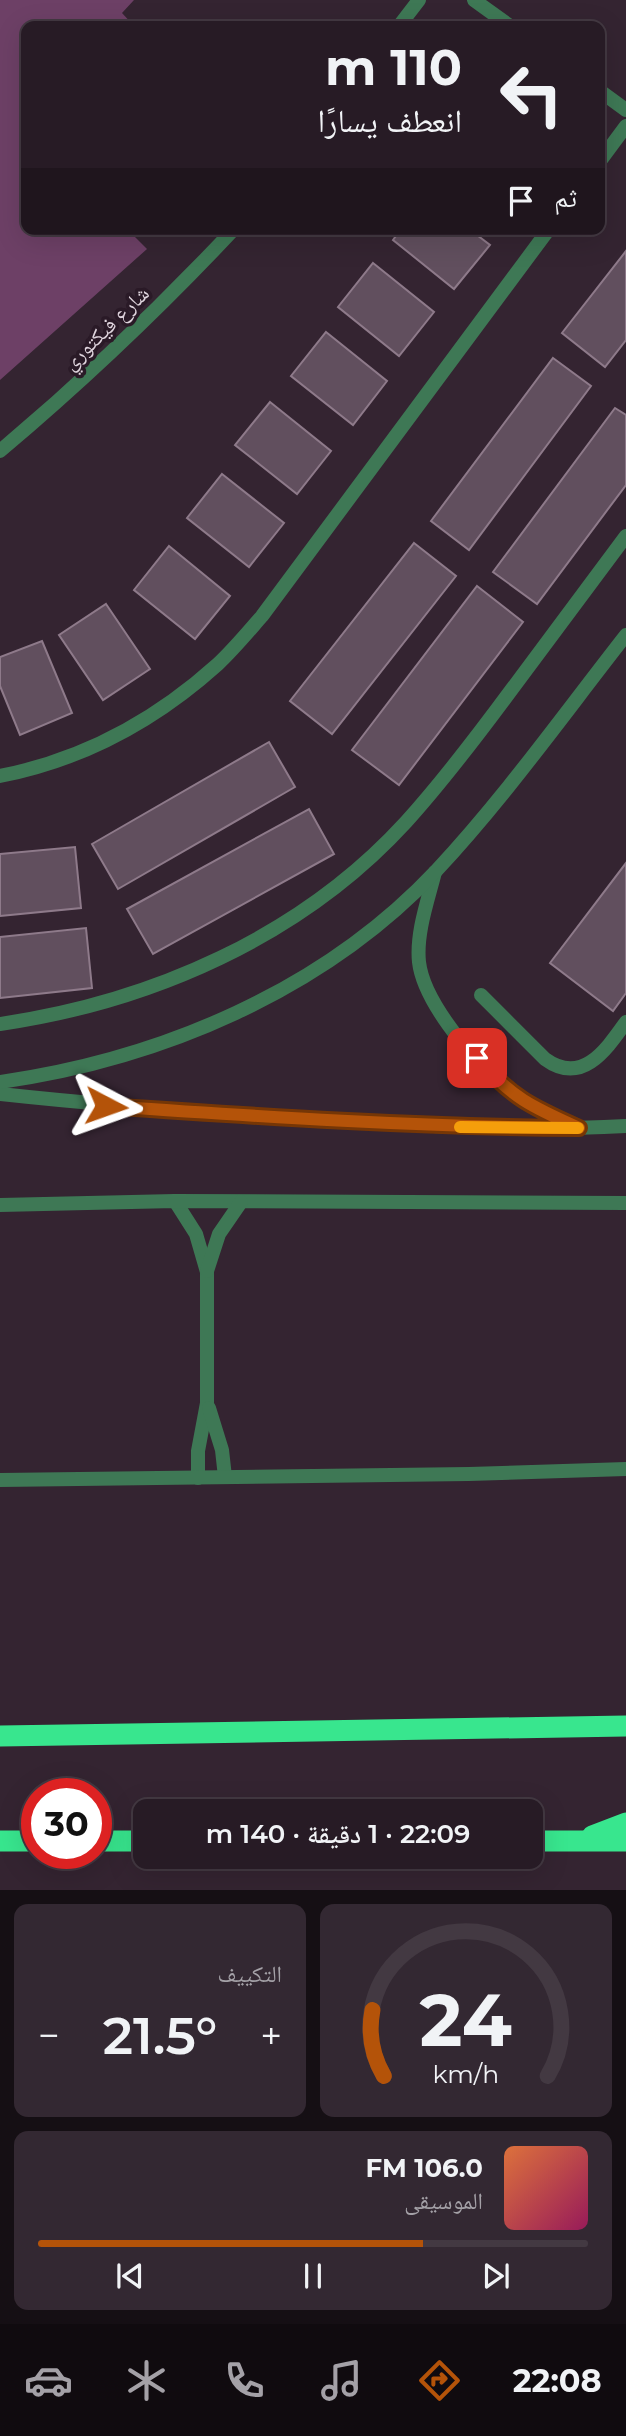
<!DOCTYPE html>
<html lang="ar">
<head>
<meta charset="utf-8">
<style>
	:root { --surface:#271b25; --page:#332832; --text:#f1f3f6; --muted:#a4a1a7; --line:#433942; --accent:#b45309 }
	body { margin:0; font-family:Montserrat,"Noto Naskh Arabic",sans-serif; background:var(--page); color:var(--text); direction:rtl; height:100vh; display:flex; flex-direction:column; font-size:26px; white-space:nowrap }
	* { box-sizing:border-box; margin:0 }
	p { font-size:23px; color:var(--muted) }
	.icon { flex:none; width:38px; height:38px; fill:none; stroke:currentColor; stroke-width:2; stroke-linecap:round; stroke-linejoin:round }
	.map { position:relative; height:1890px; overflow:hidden; direction:ltr }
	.panel { display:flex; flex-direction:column; gap:14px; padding:14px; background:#150f14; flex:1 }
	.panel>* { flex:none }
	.banner { position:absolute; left:21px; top:21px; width:584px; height:214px; border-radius:14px; box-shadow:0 7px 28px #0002,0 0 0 2px var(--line); direction:rtl; background:#271b25; color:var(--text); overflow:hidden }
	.speed { position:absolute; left:21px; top:1778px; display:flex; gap:14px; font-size:35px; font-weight:700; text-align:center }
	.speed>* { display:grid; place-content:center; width:91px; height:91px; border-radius:50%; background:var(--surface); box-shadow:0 7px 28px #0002,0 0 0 2px var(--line); line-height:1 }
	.speed .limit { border:10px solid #d22; background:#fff; color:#111 }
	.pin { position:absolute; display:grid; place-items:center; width:60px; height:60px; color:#fff; margin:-30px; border-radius:14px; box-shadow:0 4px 10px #0006 }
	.me { position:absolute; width:77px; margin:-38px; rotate:94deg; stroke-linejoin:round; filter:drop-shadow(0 0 5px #0008) }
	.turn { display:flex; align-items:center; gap:24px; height:147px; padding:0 28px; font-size:32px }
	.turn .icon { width:91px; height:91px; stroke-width:2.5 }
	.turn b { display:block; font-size:49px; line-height:60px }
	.then { display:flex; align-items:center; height:66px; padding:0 28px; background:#0003; gap:14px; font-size:26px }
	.big { font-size:52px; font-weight:600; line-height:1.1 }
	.panel .widget { flex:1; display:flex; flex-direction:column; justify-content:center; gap:10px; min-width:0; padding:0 24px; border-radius:14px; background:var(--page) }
	.panel .dial { align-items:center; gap:0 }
	.dial svg { height:182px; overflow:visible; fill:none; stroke:var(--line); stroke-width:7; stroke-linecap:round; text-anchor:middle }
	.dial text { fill:var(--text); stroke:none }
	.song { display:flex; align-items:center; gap:21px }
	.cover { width:84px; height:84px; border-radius:10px; background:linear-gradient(135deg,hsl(20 70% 55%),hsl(330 70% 35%)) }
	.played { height:7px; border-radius:4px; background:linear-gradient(90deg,var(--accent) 70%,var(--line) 70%) }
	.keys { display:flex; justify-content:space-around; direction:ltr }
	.heat { display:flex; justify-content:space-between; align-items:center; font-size:38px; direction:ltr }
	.panel .tiles { flex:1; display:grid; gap:14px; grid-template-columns:1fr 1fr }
	.widget:last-child { grid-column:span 2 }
	.trip { position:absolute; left:133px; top:1799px; width:410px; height:70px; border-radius:14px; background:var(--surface); box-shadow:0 7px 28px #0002,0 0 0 2px var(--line); font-weight:600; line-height:70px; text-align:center; direction:rtl }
	.tab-bar { display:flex; height:112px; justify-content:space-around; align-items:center; background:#100b0f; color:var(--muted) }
	.tab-bar .icon { width:49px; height:49px }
	.tab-bar .selected { color:var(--accent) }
	.tab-bar b { font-size:32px; color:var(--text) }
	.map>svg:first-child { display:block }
	.green { fill:#6d4066 }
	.building { fill:#614f5e; stroke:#8e7a8a; stroke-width:2 }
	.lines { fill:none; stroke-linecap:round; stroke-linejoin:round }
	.minor { stroke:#3e7855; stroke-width:14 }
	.tertiary { stroke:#3e7855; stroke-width:14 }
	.motorway { stroke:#38e68e; stroke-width:21 }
	.route-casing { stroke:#753606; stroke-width:18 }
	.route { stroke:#b45309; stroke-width:12 }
	.slow { stroke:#f59e0b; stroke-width:12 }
	.labels { text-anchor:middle; stroke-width:7; stroke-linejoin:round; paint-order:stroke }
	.street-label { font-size:21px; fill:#dfd4dd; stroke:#2a1a27 }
</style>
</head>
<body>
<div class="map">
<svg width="626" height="1890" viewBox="0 0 626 1890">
	<rect width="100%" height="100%" fill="#342431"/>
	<!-- green -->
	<polygon class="green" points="0,0 134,0 122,13 134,26 26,26 26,229 127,229 147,249 0,380"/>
	<!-- building -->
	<g class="building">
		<polygon points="401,229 469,229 490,245 454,289 393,240"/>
		<polygon points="626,251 626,340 605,367 562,333"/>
		<polygon points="373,263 434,312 399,356 338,307"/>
		<polygon points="326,332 387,381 353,425 291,376"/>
		<polygon points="553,358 591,386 469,550 431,521"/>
		<polygon points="270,402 331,451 297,494 235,445"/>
		<polygon points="615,408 626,415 626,485 537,604 493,572"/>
		<polygon points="222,474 284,523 249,567 187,518"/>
		<polygon points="414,543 456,576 332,734 290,701"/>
		<polygon points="169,546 230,596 195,639 134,590"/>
		<polygon points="477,586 523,622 399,785 352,750"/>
		<polygon points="106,604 150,669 103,700 59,635"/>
		<polygon points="42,641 72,713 20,735 0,686 0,657"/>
		<polygon points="269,742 295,787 118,889 92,844"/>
		<polygon points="309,809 334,854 153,954 127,909"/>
		<polygon points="75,847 81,908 0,916 0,854"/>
		<polygon points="626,863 626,993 613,1011 550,963"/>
		<polygon points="86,928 92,988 0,998 0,937"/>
	</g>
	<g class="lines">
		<!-- minor -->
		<g class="minor">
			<polyline points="474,0 510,26"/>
			<polyline points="399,26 419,0"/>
			<polyline points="600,91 626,110"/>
			<polyline points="600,161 626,126"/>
			<path d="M0 451C83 381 160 308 234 229"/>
			<path d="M0 776C82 760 156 720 218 664 234 649 248 632 262 616L549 229"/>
			<path d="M435 872C428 900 416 933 419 962 424 1006 486 1077 523 1101 538 1111 555 1117 571 1125"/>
			<path d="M481 995 545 1059C582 1086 606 1050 626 1022"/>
			<path d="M0 1094C92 1104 183 1111 275 1117 392 1125 509 1132 626 1126"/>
			<polyline points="175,1201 196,1234 207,1272 207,1403 198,1451 198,1478"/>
			<polyline points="0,1205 175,1201 626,1203"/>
			<polyline points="207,1271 219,1234 241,1202"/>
			<polyline points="209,1408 222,1450 225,1477"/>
			<polyline points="0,1480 469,1474 626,1469"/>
		</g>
		<!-- tertiary -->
		<g class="tertiary">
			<path d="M0 1024C151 1002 301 937 406 822 444 780 478 735 512 689 550 638 588 587 626 536"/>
			<path d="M0 1082C161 1059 323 991 436 871 505 797 564 714 626 635"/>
		</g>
		<!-- motorway -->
		<g class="motorway">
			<polyline points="0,1736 626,1726"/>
			<polyline points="592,1836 626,1823"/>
			<polyline points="0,1841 37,1841"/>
			<polyline points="96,1841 145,1841"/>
			<polyline points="530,1841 626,1841"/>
		</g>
	</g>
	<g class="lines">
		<defs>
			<path id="route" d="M106 1106C264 1117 421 1127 579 1128 532 1107 512 1098 477 1058"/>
		</defs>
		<!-- route casing -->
		<use href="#route" class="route-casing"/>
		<!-- route -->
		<use href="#route" class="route"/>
		<!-- slow -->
		<polyline class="slow" points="460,1127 578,1128"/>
	</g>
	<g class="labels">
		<!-- street labels -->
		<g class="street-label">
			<text transform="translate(106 328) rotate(-44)" y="7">شارع فيكتوري</text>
		</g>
	</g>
</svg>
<div class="speed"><div class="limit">30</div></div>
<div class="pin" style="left:477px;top:1058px;background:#d93025"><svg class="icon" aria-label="arrive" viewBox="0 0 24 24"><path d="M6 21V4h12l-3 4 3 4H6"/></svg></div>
<svg class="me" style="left:106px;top:1106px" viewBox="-20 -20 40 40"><path d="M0-17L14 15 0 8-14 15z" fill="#b45309" stroke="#fff" stroke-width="4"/></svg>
<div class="trip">22:09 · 1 دقيقة · 140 m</div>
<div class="banner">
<div class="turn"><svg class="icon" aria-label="left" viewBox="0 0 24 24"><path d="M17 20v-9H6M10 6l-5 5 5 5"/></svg><div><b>110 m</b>انعطف يسارًا</div></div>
<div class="then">ثم<svg class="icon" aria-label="arrive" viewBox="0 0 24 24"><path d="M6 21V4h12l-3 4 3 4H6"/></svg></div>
</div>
</div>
<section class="panel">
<div class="tiles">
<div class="widget dial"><svg viewBox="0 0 100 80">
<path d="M14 69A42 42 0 1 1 86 69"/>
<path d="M14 69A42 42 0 0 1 9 40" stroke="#b45309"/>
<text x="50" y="56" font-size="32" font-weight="700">24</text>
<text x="50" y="72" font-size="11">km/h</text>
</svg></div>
<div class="widget"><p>التكييف</p>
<div class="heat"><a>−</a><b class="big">21.5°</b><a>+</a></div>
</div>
<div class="widget">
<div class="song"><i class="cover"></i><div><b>106.0 FM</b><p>الموسيقى</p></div></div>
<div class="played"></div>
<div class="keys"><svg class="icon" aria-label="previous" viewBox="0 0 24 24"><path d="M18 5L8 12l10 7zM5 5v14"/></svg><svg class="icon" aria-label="pause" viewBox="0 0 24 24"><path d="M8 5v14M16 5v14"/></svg><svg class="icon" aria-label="next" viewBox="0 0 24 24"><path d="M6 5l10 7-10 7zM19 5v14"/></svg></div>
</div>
</div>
</section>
<nav class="tab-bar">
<b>22:08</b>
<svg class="icon selected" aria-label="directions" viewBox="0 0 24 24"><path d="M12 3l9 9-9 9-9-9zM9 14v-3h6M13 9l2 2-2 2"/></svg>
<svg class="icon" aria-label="music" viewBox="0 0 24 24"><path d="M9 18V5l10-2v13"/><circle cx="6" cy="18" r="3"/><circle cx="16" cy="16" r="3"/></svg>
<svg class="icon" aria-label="phone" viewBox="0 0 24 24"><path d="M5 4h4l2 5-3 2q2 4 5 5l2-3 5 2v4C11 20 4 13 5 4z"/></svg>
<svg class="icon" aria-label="climate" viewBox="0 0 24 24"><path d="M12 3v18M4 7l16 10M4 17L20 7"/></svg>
<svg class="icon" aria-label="car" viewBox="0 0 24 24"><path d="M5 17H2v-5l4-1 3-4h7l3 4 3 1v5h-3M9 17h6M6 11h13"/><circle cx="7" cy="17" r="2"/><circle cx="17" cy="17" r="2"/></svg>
</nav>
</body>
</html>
